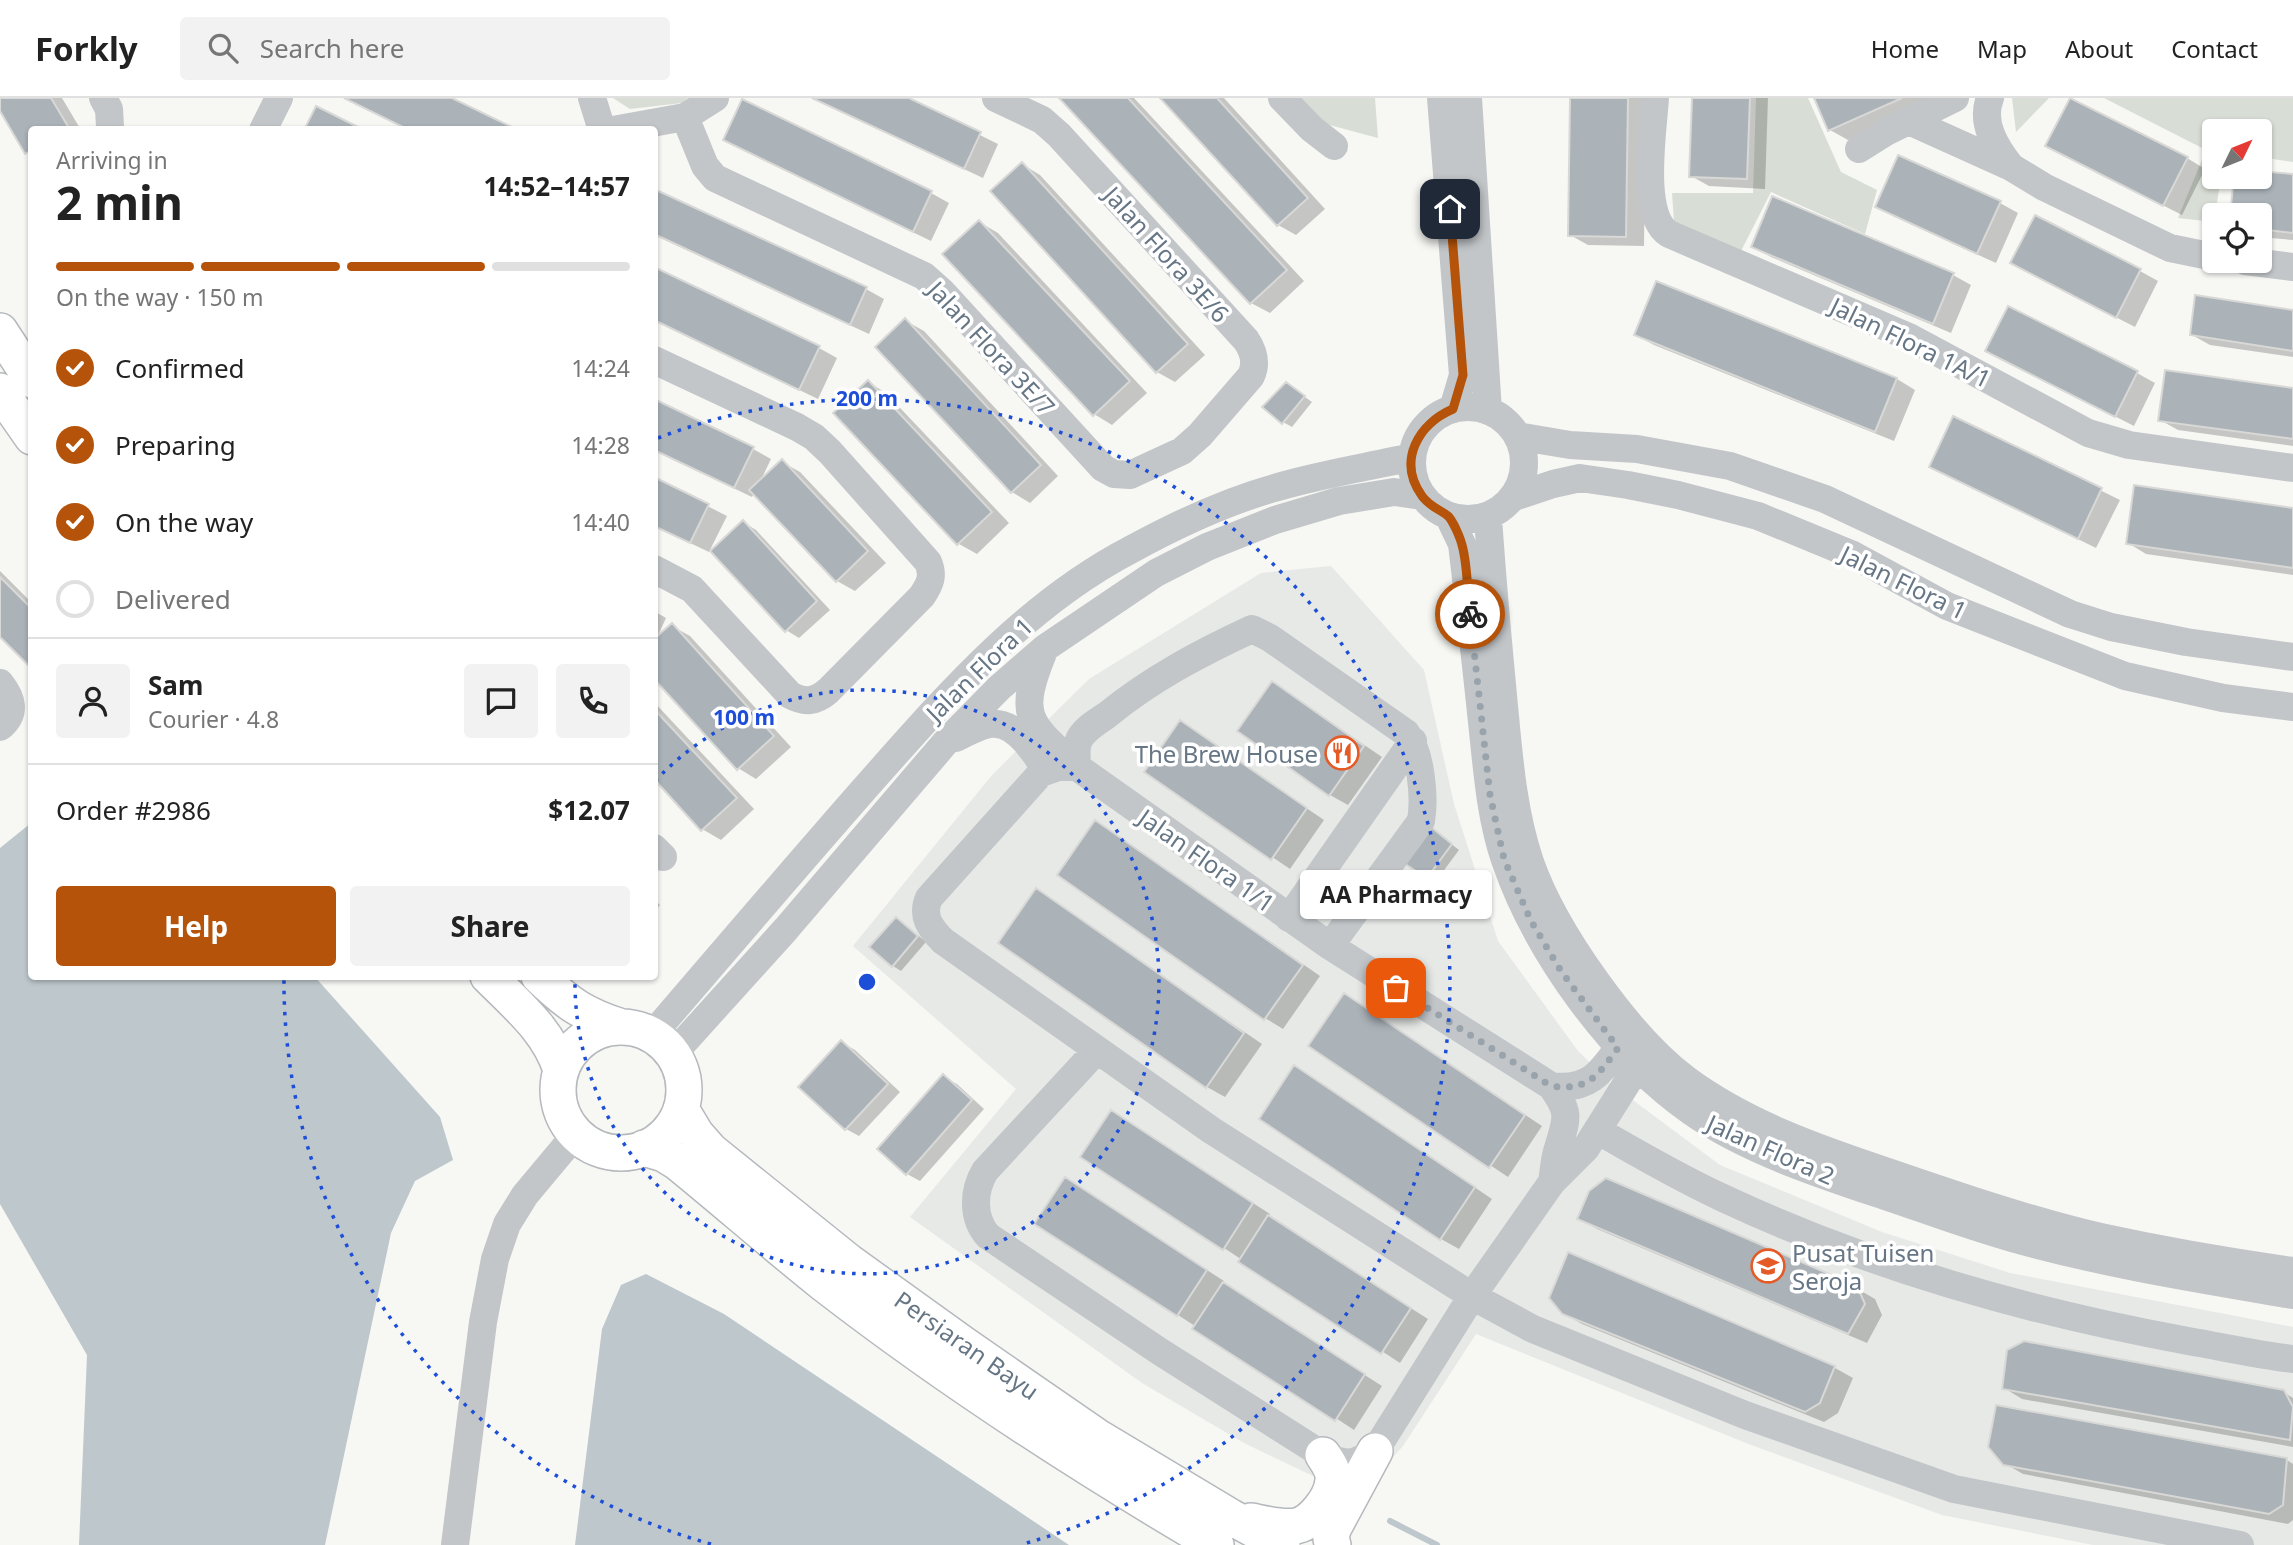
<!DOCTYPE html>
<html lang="en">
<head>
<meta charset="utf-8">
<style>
	body { margin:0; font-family:"Noto Sans",sans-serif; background:#f2f2f2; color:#222; height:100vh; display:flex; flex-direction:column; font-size:26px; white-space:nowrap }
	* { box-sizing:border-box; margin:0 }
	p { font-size:23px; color:#767676 }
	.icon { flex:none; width:38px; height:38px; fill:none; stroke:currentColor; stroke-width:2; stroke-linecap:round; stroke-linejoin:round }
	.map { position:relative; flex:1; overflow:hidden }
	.sheet { position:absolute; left:28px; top:28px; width:630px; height:854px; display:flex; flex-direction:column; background:#fff; border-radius:7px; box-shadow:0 2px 5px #0004 }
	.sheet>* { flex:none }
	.needle { width:46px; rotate:47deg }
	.tools { position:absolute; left:2202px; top:21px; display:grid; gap:14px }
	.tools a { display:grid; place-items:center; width:70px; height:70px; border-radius:7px; background:#fff; box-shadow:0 2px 5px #0004; font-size:35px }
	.pin { position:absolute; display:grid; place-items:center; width:60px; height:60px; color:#fff; margin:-30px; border-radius:14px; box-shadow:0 4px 10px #0006 }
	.courier { position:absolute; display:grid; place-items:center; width:70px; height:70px; margin:-35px; border:5px solid #b45309; border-radius:50%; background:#fff; color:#222; box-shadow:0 2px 9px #0007 }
	.bubble { position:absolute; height:49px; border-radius:7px; background:#fff; box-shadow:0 2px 5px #0004; font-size:23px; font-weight:700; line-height:49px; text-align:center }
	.head em { font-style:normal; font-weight:700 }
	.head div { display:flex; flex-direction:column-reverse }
	.head { display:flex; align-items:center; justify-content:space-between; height:119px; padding:0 28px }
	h1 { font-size:46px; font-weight:700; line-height:52px }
	.bar { display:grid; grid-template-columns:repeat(4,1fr); gap:10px 7px; align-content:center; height:84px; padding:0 28px }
	.bar i { height:9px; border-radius:5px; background:#e0e0e0 }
	.bar .current { background:#b45309 }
	.bar p { grid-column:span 4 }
	.line { display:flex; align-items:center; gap:18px; padding:0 28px; border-top:2px solid #e0e0e0 }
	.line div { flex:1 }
	.round { display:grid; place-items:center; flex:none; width:74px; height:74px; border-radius:7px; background:#f2f2f2 }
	ol { padding:0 28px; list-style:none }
	li { display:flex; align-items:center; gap:21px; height:77px }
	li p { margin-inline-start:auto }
	li .icon { padding:7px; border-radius:50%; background:#b45309; color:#fff; stroke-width:4 }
	li:last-child { color:#767676 }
	li i { width:38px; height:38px; border:4px solid #e0e0e0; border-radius:50% }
	.action { display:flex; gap:14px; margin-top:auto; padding:14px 28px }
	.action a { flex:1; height:80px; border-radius:7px; background:#b45309; color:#fff; font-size:28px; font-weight:700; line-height:80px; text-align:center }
	.action a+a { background:#f2f2f2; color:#222 }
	header { display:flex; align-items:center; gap:42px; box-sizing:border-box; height:98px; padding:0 35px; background:#fff; border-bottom:2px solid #e0e0e0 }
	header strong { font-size:33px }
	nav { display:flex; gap:38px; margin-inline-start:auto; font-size:24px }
	.search { width:490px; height:63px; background:#f2f2f2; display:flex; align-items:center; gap:18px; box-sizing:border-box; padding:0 24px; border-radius:7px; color:#767676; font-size:26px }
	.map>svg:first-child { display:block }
</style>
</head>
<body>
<header>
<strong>Forkly</strong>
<div class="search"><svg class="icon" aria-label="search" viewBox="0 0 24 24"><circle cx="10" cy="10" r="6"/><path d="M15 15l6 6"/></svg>Search here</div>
<nav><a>Home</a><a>Map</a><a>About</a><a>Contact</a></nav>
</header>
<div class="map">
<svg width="2293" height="1447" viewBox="0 0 2293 1447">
	<rect width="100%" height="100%" fill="#f7f7f4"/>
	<!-- built -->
	<path fill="#e7e9e7" d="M1331 468 1424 572 1454 706 1498 843 1578 953 1614 988 1720 1067 1882 1134 2010 1175 2293 1229V1447H2093L1942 1417 1746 1345 1476 1236 1403 1348 1357 1399 1244 1345 1142 1285 910 1119 1016 991 853 848 992 677 1089 581 1261 475Z"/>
	<!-- green -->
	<path fill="#d8ded5" d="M613 0H688L682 5 630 11Z
		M1299 0H1375L1378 40 1322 25Z
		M1756 0H1808L1841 74 1877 92 1865 136 1771 94 1737 161 1674 123 1672 95H1753Z
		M2012 0H2049L2016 34Z
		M2104 0H2293V64L2259 59V33H2214V79H2221L2214 124 2178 120 2206 52Z"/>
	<!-- water -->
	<path fill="#bdc7cc" d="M31 725 32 878 315 879 440 1019 453 1062 415 1083 391 1135 325 1447H79L87 1257 0 1106V750Z
		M646 1176 724 1216 1069 1447H575L602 1231 621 1187Z"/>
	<!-- shadow -->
	<path fill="#0003" d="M0 0H62L81 32H32V58L26 54 0 9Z
		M812 0H905L998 46 983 80Z
		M1061 0H1134L1304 183 1270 215 1251 205Z
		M1162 0H1224L1325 111 1296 137 1278 127Z
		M1571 0H1646L1644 148 1588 147 1570 137Z
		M1693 0H1768L1765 91 1709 88 1691 78Z
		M1816 0H1943L1848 42 1830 32Z
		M743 52 931 95 949 105 931 143Z
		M2066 58 2187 60 2205 71 2182 117Z
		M1022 66 1040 77 1205 257 1175 284 1157 274Z
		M2293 78V142L2259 139V117H2232L2235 79Z
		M654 93 866 191 884 201 869 236 654 137Z
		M2000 105 2018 115 1996 165 1895 119 1877 109Z
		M979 124 998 135 1147 295 1112 327 1094 316Z
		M1753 149 1953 177 1971 187 1951 235 1771 159Z
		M2140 173 2158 183 2135 229 2030 175Z
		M1657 185 1897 281 1915 292 1894 343 1654 247 1636 237Z
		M2293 214V259L2210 247 2192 237Z
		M654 222 819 250 837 260 818 301Z
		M906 223 924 233 1058 378 1030 405 1012 394 878 249Z
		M2006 263 2137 275 2155 285 2134 328Z
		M868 284 886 295 1009 425 977 456 959 446 835 315Z
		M1295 292 1312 304 1292 329 1283 324Z
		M2293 292V348L2178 332 2160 322Z
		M1954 320 2120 402 2096 450 1932 369Z
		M753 351 771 361 760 384 782 364 800 374 886 465 855 493 837 483 754 395 752 399 654 352Z
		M654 381 727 418 709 454 654 428Z
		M2293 412V477L2146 456 2128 445Z
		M743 424 756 432 830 512 799 540 786 532Z
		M0 473 32 505V569L0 537Z
		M654 513 666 520 656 542 672 528 690 538 791 649 756 681 738 670 654 579Z
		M1273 585 1382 659 1348 707 1330 697Z
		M654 604 754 711 721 742 702 731 654 679Z
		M1181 625 1324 722 1290 771 1147 674Z
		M1096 724 1114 735 1320 878 1283 931 1265 920 1059 777Z
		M1432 731 1459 752 1436 783 1407 766Z
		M1037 792 1262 946 1225 999 1207 989 1001 845Z
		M654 801 660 807 654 813Z
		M905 826 926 844 901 873 893 868Z
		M1362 908 1542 1028 1508 1079 1311 948Z
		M841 944 855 952 900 994 859 1038 846 1031Z
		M943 979 957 986 984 1011 920 1083 907 1076Z
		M1313 980 1492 1101 1459 1151 1441 1141Z
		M1129 1025 1270 1116 1268 1119 1428 1221 1400 1265 1224 1150Z
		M1083 1092 1224 1183 1222 1186 1382 1288 1354 1332 1178 1217Z
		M1579 1120 1856 1190 1875 1201 1882 1217 1867 1245 1597 1131Z
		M1569 1156 1835 1270 1853 1280 1838 1315 1824 1324 1582 1226 1563 1215Z
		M2004 1290 2283 1294 2293 1300V1349L2022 1301Z
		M2287 1362 2293 1366V1422L2288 1426 2023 1376 2004 1365Z"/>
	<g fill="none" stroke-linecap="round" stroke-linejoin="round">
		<!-- stream -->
		<path stroke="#bdc7cc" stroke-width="6" d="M1390 1423 1437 1447"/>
	</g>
	<!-- building -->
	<path fill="#abb3b9" stroke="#d8d8d6" stroke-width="2" d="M0 0H51L69 30 32 32V52L25 56 0 13Z
		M344 0H452L518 32H409Z
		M812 0H909L981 34 964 71Z
		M1059 0H1128L1287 172 1250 206Z
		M1160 0H1217L1308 100 1277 128Z
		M1570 0H1628L1626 139 1568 138Z
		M1692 0H1750L1747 81 1689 79Z
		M1814 0H1902L1828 33Z
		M2070 0 2188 59 2163 108 2045 48Z
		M742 1 932 93 913 134 723 42Z
		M316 8 364 32H304Z
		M1898 57 2001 103 1977 156 1875 109Z
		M1022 64 1188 246 1156 275 990 93Z
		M2259 73 2293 76V135L2259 131V117H2230L2234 79H2259Z
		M654 91 867 189 850 227 654 136Z
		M1772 98 1954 175 1933 226 1751 149Z
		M2035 117 2141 171 2116 220 2010 165Z
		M979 122 1130 283 1093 318 942 156Z
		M654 169 820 248 799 292 654 222Z
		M1656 183 1897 280 1875 334 1634 237Z
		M2195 197 2293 212V253L2190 237Z
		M2008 208 2138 273 2115 319 1985 253Z
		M905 220 1041 367 1011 395 875 249Z
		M2165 272 2293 290V341L2158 323Z
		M868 282 992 414 957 447 833 315Z
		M1286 284 1305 298 1282 326 1262 309Z
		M654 301 754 349 734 390 654 352Z
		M1953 318 2102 390 2078 441 1929 369Z
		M782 361 868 453 836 484 749 392Z
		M654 379 709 406 690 445 654 428Z
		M2134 387 2293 410V470L2126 446Z
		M743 422 817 503 785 534 710 453Z
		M0 479 32 511V571L0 539Z
		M672 525 774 638 737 672 654 581V541Z
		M1272 583 1364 648 1329 698 1237 633Z
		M654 611 737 700 701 733 654 681Z
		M1180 622 1307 710 1271 762 1144 674Z
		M1095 722 1303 867 1264 922 1057 777Z
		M1431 729 1452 746 1427 780 1405 766Z
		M1036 790 1244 935 1206 990 998 845Z
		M896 819 918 838 892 869 869 849Z
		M1344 895 1525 1017 1489 1070 1308 948Z
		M841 942 888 986 845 1032 798 989Z
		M1294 967 1475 1089 1440 1142 1259 1021Z
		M943 976 972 1002 906 1077 877 1051Z
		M1111 1012 1253 1105 1223 1152 1080 1059Z
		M1065 1079 1207 1172 1177 1218 1034 1126Z
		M1606 1080 1857 1188 1865 1206 1848 1236 1577 1121 1589 1093Z
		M1268 1117 1411 1210 1381 1256 1238 1164Z
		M1568 1154 1835 1268 1820 1305 1805 1314 1562 1216 1549 1200Z
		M1223 1184 1365 1276 1335 1323 1192 1231Z
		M2024 1243 2284 1292 2293 1309 2290 1342 2002 1291 2007 1252Z
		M1996 1307 2287 1360 2283 1407 2269 1416 2003 1367 1988 1349Z"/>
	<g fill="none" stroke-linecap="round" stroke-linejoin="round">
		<defs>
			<path id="major" d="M0 233 32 282
				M0 293 32 339
				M488 878C517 907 549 933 561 972
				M539 878C568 906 584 917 622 929
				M558 992a63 63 0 1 1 126 0a63 63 0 1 1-126 0Z
				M681 1011 696 1036 711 1053 849 1164 963 1246 1096 1338 1231 1419 1282 1447
				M644 1050 664 1056 677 1064C726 1104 774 1146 824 1186 948 1282 1081 1368 1216 1447
				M1251 1423C1266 1426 1281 1430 1296 1428 1313 1425 1332 1399 1333 1382 1334 1372 1328 1365 1323 1357
				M1333 1447 1331 1441 1333 1431 1375 1353"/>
		</defs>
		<!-- major casing -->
		<use href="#major" stroke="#b5b9bd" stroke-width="38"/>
		<!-- minor -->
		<path stroke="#c2c6c9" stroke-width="28" d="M103 0 109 11 110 29
			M592 0 602 32
			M1282 0 1312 31 1334 48
			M1441 0 1463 277 1453 311
			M1468 0 1488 313
			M1655 0C1653 33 1639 117 1669 136L1909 239 2088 335 2129 347 2293 370
			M1990 0C1980 25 1996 50 2011 69
			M685 19 705 68 715 80 924 178 942 194 1103 370 1114 376 1130 377 1182 353 1200 337 1251 278C1257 265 1254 254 1246 242L1059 37 1042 22 996 0
			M1909 23 2011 69 2044 89 2170 150 2214 159
			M263 32 279 0
			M613 32 685 19 715 0
			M1859 51 1886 34 1955 0
			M2245 163 2293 169
			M654 262 797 329 814 339 830 354 928 464C934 478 930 486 922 498L828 593C815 604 805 605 790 597L692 491 654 471
			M1412 365a56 56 0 1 1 112 0a56 56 0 1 1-112 0Z
			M1517 338 1570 347 1637 351 1730 368 1825 401 2070 516 2111 529 2186 544 2293 559
			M1514 399 1553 386 1580 380 1628 387 1678 397 1758 418 1853 457 1947 508 2125 578 2223 600 2293 609
			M1449 419 1462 446C1469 506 1476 565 1482 624 1487 670 1490 718 1505 762 1537 855 1612 958 1692 1014 1748 1053 1822 1077 1885 1098 1927 1112 1969 1128 2012 1140 2104 1166 2199 1181 2293 1197
			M1488 419C1492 482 1498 545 1504 608 1509 660 1513 714 1530 764 1554 833 1629 939 1687 982 1747 1026 1819 1051 1888 1074 1958 1098 2028 1122 2100 1139 2164 1153 2228 1164 2293 1173
			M1043 555C1017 619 1028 625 1077 669L1330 848 1551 988C1571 1015 1567 1020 1558 1050 1554 1061 1554 1073 1552 1084
			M0 585C12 600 17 615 0 629
			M956 640C984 625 1001 616 1025 643 1031 650 1037 657 1041 665
			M1077 669H1058L1041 675 929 800C921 818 930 830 943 843L1211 1032 1472 1198 1533 1231 1745 1317 1954 1391 2240 1447
			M1077 669C1077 660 1075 650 1079 642 1084 631 1097 624 1107 617 1151 581 1200 555 1252 531L1270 540 1406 635C1421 654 1425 699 1421 723L1330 848
			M654 750 663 759
			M1289 820 1413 643
			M652 937C723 854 794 771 866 689 945 600 1024 507 1132 451 1176 427 1230 402 1278 389 1322 376 1368 369 1412 359
			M1097 952 985 1073C973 1093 972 1120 988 1138L1159 1253 1323 1357C1347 1368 1353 1367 1375 1353L1472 1198 1552 1084 1586 1050 1647 953
			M673 956 786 831 945 645 999 590 1045 550 1156 475 1207 449 1275 422 1339 403 1394 394 1422 398
			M1551 988C1595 994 1605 967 1629 935
			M1597 1032C1638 1056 1680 1080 1723 1100 1870 1169 2030 1214 2188 1243 2223 1249 2258 1257 2293 1261
			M455 1447 483 1224 495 1161 507 1126 525 1097 576 1036"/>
		<!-- major -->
		<use href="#major" stroke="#fff" stroke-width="35"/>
	</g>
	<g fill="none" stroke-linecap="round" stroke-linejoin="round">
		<!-- done -->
		<path stroke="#99a3ac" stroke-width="7" stroke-dasharray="0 12.6" d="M1396 890 1551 988C1589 993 1597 978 1618 950L1561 873 1531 823 1504 761 1490 697 1470 516"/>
		<!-- route -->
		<path stroke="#b45309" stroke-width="9" d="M1450 111 1463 277 1453 311C1418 326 1397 363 1422 398 1429 408 1439 411 1448 418 1453 423 1460 439 1462 447 1468 468 1467 494 1470 516"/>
	</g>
	<!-- distance rings -->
	<g fill="none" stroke="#1d4ed8" stroke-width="3.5" stroke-dasharray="3.5 7">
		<path d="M655 683A292 292 0 1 1 575 879"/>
		<path d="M711 1446A583 583 0 0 1 284 879M658 340A583 583 0 1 1 1023 1446"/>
	</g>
	<!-- icons -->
	<defs>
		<symbol id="restaurant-ring" viewBox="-11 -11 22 22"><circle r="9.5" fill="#fff" stroke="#e45b27" stroke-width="1.5"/><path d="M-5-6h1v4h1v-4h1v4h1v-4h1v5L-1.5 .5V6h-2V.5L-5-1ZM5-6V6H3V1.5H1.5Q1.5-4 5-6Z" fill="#e45b27"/></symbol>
		<symbol id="school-ring" viewBox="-11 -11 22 22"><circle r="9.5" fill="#fff" stroke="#e45b27" stroke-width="1.5"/><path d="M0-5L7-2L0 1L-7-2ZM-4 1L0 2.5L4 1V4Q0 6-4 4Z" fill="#e45b27"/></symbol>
	</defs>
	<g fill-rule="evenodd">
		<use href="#restaurant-ring" x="1323" y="636" width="38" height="38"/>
		<use href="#school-ring" x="1749" y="1149" width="38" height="38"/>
	</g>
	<g text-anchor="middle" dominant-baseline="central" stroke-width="7" stroke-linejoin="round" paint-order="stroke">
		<!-- street labels -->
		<g font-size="24" fill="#667685" stroke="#fff">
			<text transform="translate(1167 156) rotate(48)">Jalan Flora 3E/6</text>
			<text transform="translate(1911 244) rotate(26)">Jalan Flora 1A/1</text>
			<text transform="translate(992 250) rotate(47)">Jalan Flora 3E/7</text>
			<text transform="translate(1904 484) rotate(26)">Jalan Flora 1</text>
			<text transform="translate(979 571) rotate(-44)">Jalan Flora 1</text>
			<text transform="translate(1207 762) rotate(35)">Jalan Flora 1/1</text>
			<text transform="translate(1771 1051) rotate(24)">Jalan Flora 2</text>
			<text transform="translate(967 1247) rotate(35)">Persiaran Bayu</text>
		</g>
		<!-- poi labels -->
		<g font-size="24" fill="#667685" stroke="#fff" text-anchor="end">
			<text x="1318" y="655">The Brew House</text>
			<text x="1792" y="1154" text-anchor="start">Pusat Tuisen<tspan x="1792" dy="28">Seroja</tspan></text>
		</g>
	</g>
	<circle cx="867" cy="884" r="10" fill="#1d4ed8" stroke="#fff" stroke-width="3.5"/>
	<g font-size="21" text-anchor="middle" font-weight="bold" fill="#1d4ed8" stroke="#fff" stroke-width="7" stroke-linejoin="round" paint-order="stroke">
		<text x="867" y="308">200 m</text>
		<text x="744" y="627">100 m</text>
	</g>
</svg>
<div class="tools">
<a><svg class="needle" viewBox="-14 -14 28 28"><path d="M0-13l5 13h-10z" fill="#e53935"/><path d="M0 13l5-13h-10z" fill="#767676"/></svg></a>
<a><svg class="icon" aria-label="locate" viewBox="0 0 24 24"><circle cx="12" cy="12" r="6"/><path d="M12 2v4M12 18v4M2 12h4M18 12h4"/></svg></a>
</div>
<div class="pin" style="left:1396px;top:890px;background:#ea580c"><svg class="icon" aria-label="bag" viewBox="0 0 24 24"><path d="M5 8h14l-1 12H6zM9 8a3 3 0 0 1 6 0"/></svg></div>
<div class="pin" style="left:1450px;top:111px;background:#1f2937"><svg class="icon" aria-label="home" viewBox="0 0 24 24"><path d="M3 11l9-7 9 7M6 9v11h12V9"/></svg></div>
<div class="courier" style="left:1470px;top:516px"><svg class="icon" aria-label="bike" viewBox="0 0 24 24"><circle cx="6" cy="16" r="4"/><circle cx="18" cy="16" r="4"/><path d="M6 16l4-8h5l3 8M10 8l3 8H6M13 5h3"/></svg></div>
<div class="bubble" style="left:1300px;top:772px;width:192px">AA Pharmacy</div>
<section class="sheet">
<div class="head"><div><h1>2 min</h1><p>Arriving in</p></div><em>14:52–14:57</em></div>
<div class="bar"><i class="current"></i><i class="current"></i><i class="current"></i><i></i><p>On the way · 150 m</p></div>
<ol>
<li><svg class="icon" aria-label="check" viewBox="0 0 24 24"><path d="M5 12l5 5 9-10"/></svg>Confirmed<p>14:24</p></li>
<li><svg class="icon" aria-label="check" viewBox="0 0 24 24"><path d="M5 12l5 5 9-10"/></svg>Preparing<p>14:28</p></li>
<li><svg class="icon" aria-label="check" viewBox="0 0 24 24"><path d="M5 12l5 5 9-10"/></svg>On the way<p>14:40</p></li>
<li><i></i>Delivered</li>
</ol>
<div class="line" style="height:126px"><a class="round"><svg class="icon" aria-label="person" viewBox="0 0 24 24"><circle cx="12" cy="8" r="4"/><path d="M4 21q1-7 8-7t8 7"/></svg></a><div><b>Sam</b><p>Courier · 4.8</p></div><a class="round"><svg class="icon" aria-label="chat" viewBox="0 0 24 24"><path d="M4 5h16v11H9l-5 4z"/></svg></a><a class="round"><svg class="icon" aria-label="phone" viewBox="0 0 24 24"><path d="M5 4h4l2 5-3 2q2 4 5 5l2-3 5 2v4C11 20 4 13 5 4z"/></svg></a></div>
<div class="line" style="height:91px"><div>Order #2986</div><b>$12.07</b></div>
<div class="action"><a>Help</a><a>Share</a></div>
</section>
</div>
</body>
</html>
